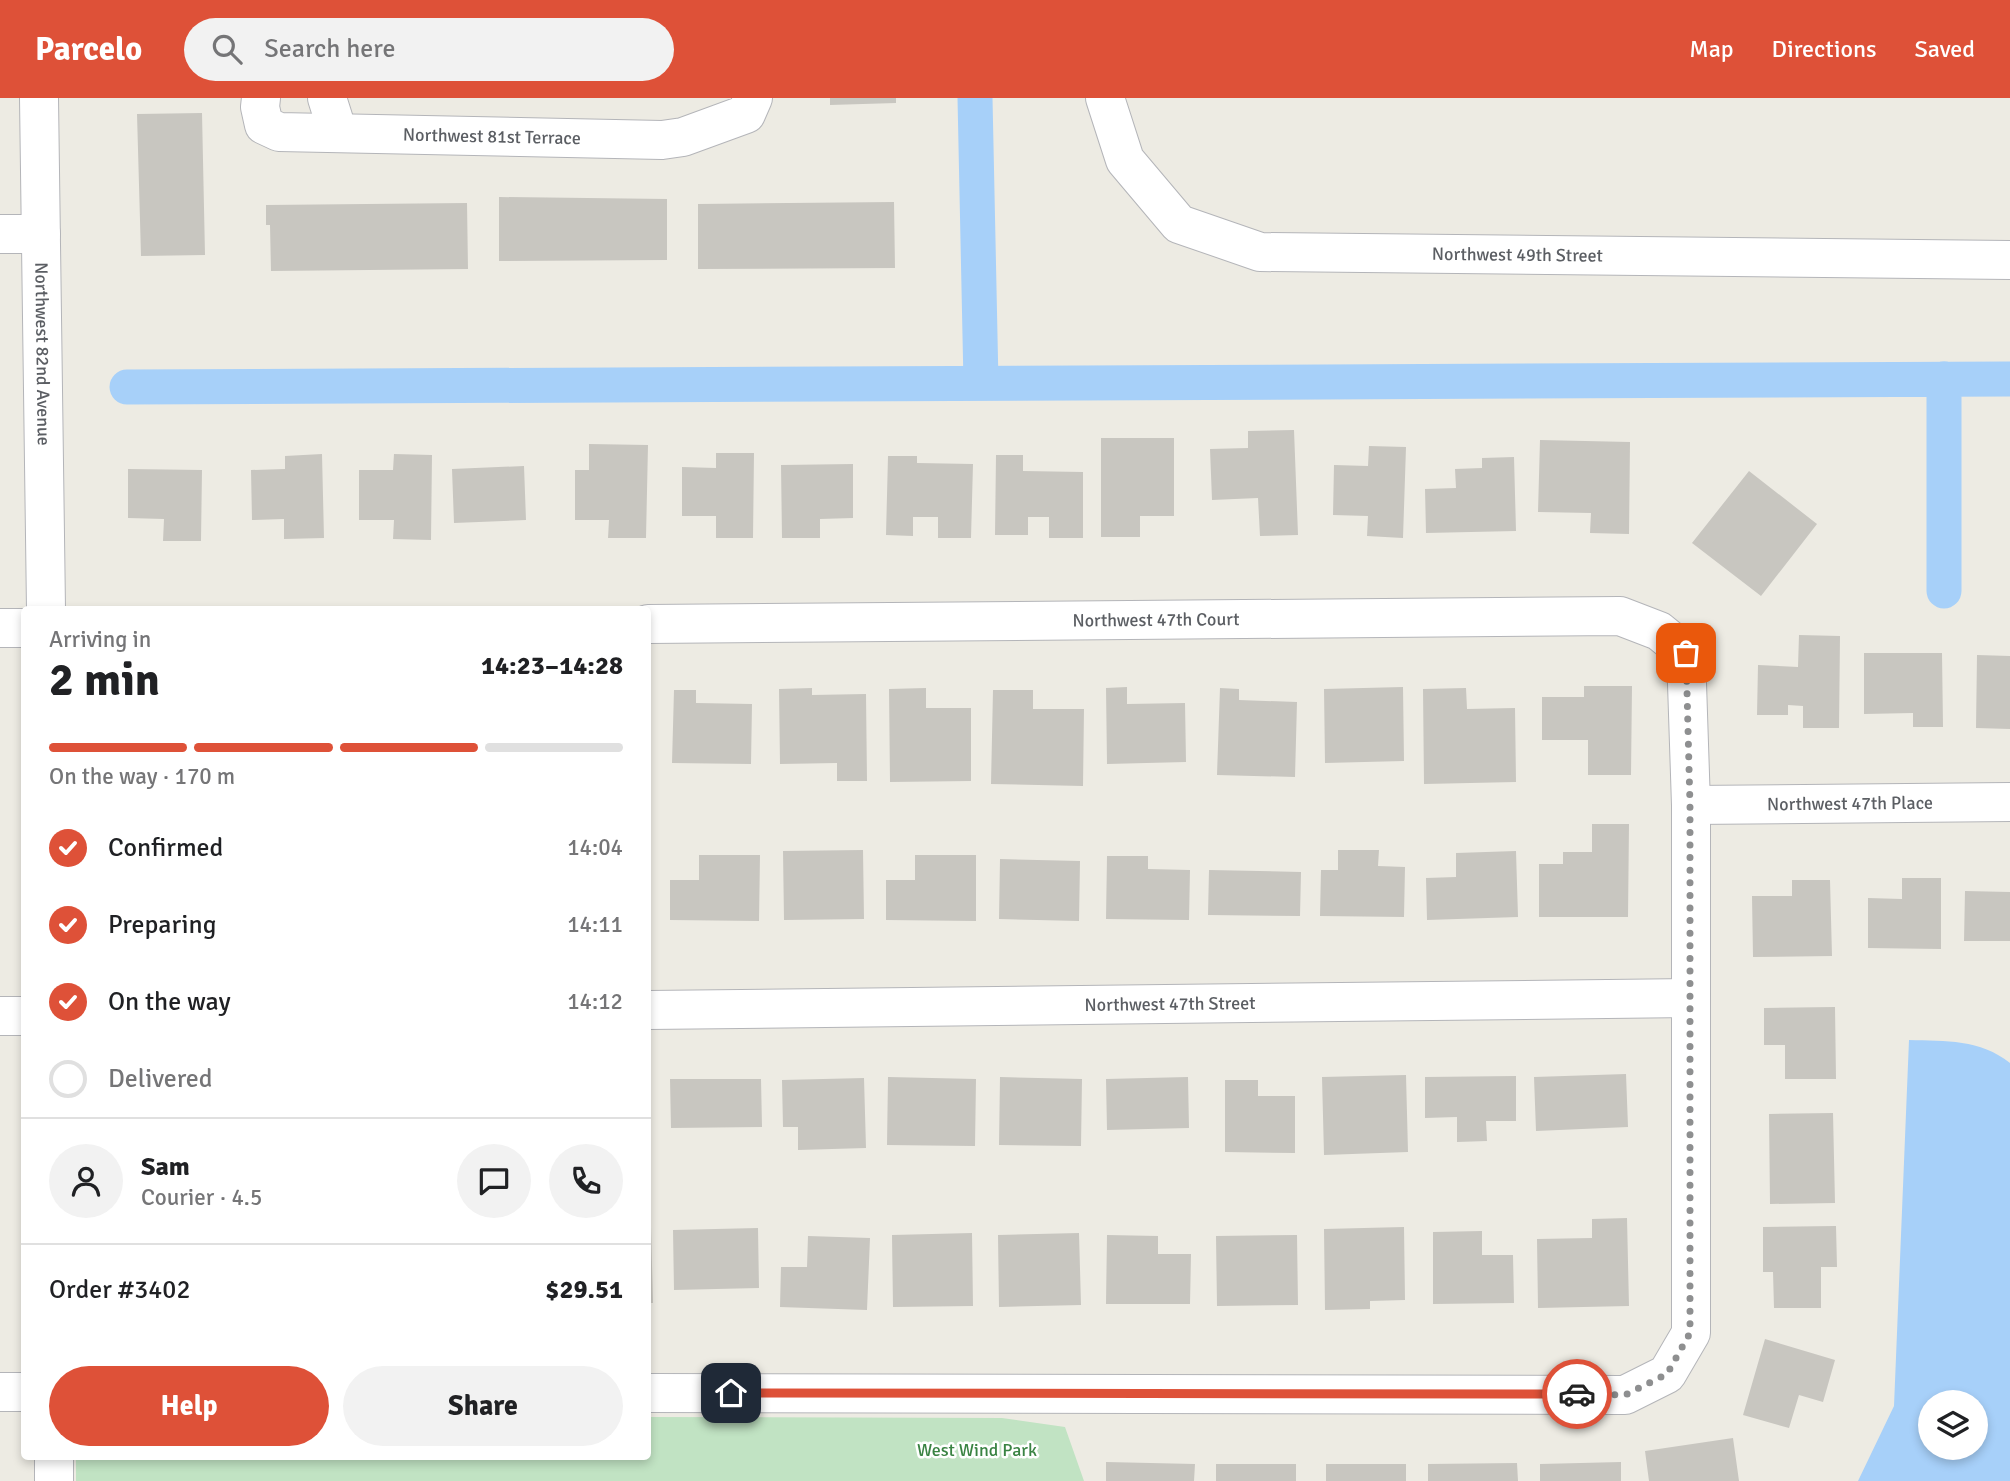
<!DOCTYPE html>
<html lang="en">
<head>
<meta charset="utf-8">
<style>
	body { margin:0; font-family:Signika,sans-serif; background:#f2f2f2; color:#202124; height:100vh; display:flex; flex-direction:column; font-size:26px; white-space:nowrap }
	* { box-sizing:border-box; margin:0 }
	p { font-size:23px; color:#757577 }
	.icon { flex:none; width:38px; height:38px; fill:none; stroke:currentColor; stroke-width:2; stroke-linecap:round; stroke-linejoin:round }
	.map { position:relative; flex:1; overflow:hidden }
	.drawer { position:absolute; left:21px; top:508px; width:630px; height:854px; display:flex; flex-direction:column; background:#fff; border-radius:7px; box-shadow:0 4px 10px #0003 }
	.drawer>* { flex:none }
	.controls { position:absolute; left:1918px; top:1292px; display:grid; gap:14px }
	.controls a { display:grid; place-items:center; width:70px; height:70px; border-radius:50%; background:#fff; box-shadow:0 4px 10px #0003; font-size:35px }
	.pin { position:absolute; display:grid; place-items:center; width:60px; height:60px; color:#fff; margin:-30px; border-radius:14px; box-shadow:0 4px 10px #0006 }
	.courier { position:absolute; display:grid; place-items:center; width:70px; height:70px; margin:-35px; border:5px solid #de5138; border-radius:50%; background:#fff; color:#222; box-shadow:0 2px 9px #0007 }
	.overview em { font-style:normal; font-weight:700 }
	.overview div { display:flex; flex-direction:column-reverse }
	.overview { display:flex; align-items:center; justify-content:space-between; height:119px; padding:0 28px }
	h1 { font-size:46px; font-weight:700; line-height:52px }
	.bar { display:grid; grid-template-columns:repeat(4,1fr); gap:10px 7px; align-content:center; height:84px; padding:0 28px }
	.bar i { height:9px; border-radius:5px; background:#e0e0e0 }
	.bar .current { background:#de5138 }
	.bar p { grid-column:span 4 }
	.line { display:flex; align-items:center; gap:18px; padding:0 28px; border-top:2px solid #e0e0e0 }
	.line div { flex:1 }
	.round { display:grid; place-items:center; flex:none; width:74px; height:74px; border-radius:37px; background:#f2f2f2 }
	ol { padding:0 28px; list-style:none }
	li { display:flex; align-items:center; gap:21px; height:77px }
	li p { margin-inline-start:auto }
	li .icon { padding:7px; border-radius:50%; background:#de5138; color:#fff; stroke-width:4 }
	li:last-child { color:#757577 }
	li i { width:38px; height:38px; border:4px solid #e0e0e0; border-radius:50% }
	.button { display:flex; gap:14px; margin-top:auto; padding:14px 28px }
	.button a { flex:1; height:80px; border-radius:42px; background:#de5138; color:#fff; font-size:28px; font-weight:700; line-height:80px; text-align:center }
	.button a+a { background:#f2f2f2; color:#202124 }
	header { display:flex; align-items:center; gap:42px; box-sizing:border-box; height:98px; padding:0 35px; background:#de5138; color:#fff }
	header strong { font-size:33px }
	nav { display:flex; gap:38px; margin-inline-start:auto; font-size:24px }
	.search { width:490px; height:63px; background:#f2f2f2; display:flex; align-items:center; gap:18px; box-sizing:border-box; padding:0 24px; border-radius:38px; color:#757577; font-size:26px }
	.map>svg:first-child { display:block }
</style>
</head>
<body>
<header>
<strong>Parcelo</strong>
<div class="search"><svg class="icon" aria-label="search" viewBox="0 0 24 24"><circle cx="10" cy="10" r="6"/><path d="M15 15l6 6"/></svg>Search here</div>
<nav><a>Map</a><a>Directions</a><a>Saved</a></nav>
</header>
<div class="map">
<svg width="2010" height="1383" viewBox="0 0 2010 1383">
	<rect width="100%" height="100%" fill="#edebe3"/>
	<!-- green -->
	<path fill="#c1e3c3" d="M648 1319 1002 1320 1065 1329 1084 1383H76V1358H648Z"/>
	<!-- water -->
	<path fill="#a7d0f9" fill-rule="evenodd" d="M1909 942C1946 943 1980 941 2010 965V1383H1858L1894 1308ZM1930 1304H1976V1349H1930Z"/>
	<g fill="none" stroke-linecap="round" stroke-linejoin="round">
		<!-- canal -->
		<path stroke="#a7d0f9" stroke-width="35" d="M975 0 981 285
			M1944 281V493
			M127 289 2010 281"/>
	</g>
	<!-- building -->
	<path fill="#c8c6c0" d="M830 0H896V5L830 7Z
		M202 15 205 157 141 158 137 16Z
		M499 99 667 101V162L499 163Z
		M894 104 895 170 698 171V106Z
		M467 105 468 171 271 173 270 127H266V107Z
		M1294 332 1298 437 1260 438 1258 400 1212 402 1210 351 1248 350V333Z
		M1101 340H1174V418H1140V439H1101Z
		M1540 342 1630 344 1629 436 1590 435 1591 415 1538 414Z
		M589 346 648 347 646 440H608L609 422H575V372H589Z
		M1369 348 1406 349 1403 440 1367 438 1368 418 1333 417 1334 367 1368 368Z
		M716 355H754L753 440H716V418H682V369L716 370Z
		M322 356 324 440 284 441V421L252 422 251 372 285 371V358Z
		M394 356 432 357 431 442 393 441 394 422H359V372H393Z
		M996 357H1023V373L1083 374V440H1049V419H1028V437H995Z
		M888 358H917V365L973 366 971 440H938V419H913V438L886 437Z
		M1514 359 1516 433 1426 435 1425 391 1456 390 1455 371 1482 370V360Z
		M853 366V420L820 421V440H782L781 367Z
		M524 368 526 422 454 425 452 371Z
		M128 371 202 372 201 443H163L164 421 128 420Z
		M1749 373 1817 426 1761 498 1692 445Z
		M1799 537 1840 538 1839 630H1803V608L1788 607V617H1757L1758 567 1798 569Z
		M1864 555H1942L1943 629H1913V615L1864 616Z
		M1977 557 2010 558V631L1976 630Z
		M1584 588H1632L1631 677H1588V642H1542V599H1584Z
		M1127 589V606L1185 605 1186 664 1107 666 1106 590Z
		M1403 589 1404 663 1325 665 1324 591Z
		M812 590V597L866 596 867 683H837V665L780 666 779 591Z
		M926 590V610H971V683L890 684 889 591Z
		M1220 590 1239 591V602L1297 604 1295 679 1217 677Z
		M1466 590 1467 611 1515 610 1516 684 1424 686 1423 591Z
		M674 592H696V605L752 606 751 666 672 665Z
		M993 592H1033V611H1084L1083 688 991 686Z
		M1592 726H1629L1628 819H1539V766H1563V754H1592Z
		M863 752 864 821 784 822 783 753Z
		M1338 752H1379L1378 768 1405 769 1404 819 1320 818 1321 772H1338Z
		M1516 753 1518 819 1427 822 1426 780 1456 779V755Z
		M699 757H760L759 823 670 822V782H699Z
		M915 757H976V823L886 822V782H915Z
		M1107 758H1148V771L1190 772 1189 822 1106 821Z
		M1000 761 1080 763 1079 823 999 821Z
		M1209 772 1301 774 1300 818 1208 817Z
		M1902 780H1941V851L1868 850V800L1902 801Z
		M1792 782H1830L1832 858 1753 859 1752 798H1792Z
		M1965 793 2010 794V843H1964Z
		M1835 909 1836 981H1785V947H1764V910Z
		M1626 976 1628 1029 1536 1033 1534 979Z
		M1406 977 1408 1054 1324 1057 1322 979Z
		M1516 978V1023H1486L1487 1043 1457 1044V1019L1425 1020V979Z
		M888 979 976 981 975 1048 887 1047Z
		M1000 979 1082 981 1081 1048 999 1047Z
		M1188 979 1189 1030 1107 1032 1106 981Z
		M864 980 866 1050 798 1052V1029H783L782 982Z
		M670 981H761L762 1029 671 1030Z
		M1225 982H1258V998H1295V1055L1225 1054Z
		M1833 1015 1835 1105 1770 1106 1769 1016Z
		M1627 1120 1629 1208 1538 1210 1537 1141 1592 1140V1121Z
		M1836 1128 1837 1169H1821V1210H1774L1773 1174H1763V1129Z
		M648 1129H651L653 1205H648Z
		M1404 1129 1405 1202 1370 1203V1211L1325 1212 1324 1131Z
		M758 1130 759 1190 674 1192 673 1132Z
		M1482 1133V1157H1513L1514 1205 1433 1206V1134Z
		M972 1135 973 1208 893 1209 892 1137Z
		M1079 1135 1081 1207 999 1209 998 1137Z
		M1107 1137 1158 1138V1156H1191L1190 1206H1106Z
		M1297 1137 1298 1207 1217 1208 1216 1138Z
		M808 1138 870 1140 867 1212 780 1209 781 1169H807Z
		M1765 1241 1835 1262 1823 1304 1799 1297 1789 1330 1743 1317Z
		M1733 1340 1739 1383H1649L1645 1353Z
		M1106 1364 1195 1366 1194 1383H1106Z
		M1621 1364V1383H1540V1366Z
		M1517 1365 1518 1383H1428V1366Z
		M1216 1366H1296V1383H1216Z
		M1326 1366H1406V1383H1326Z"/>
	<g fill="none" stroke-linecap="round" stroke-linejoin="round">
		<defs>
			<g id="minor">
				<path id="s1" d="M39 0 46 511"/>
				<path id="s2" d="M261 0 260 9 264 27 279 34 662 42 683 39 746 16 753 0"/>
				<path d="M327 0 338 35"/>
				<path id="s3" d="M1105 0 1125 62 1179 126 1260 154 2010 162"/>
				<path d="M0 136H41"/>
				<path id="s4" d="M648 526 1620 518 1659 533 1686 555 1691 707V1235L1667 1276 1625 1297 648 1295"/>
				<path d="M0 530H24"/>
				<path id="s5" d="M1691 707 2010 704"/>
				<path id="s6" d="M648 912 1691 900"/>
				<path d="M0 918H24"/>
				<path d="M0 1294H24"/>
				<path d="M54 1383V1358"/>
			</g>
		</defs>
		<!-- minor casing -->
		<use href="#minor" stroke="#b4b5b9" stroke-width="40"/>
		<!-- minor -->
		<use href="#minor" stroke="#fff" stroke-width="38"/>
	</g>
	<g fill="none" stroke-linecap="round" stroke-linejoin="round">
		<!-- done -->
		<path stroke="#8e8f90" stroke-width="7" stroke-dasharray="0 12.6" d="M1577 1296 1625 1297 1667 1276 1690 1235V707L1686 555"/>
		<!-- route -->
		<path stroke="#de5138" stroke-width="9" d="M731 1295 1577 1296"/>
	</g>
	<g text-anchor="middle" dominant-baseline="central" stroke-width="5" stroke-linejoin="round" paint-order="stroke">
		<!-- street labels -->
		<g font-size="18" fill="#5b5e63" stroke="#fff">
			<text stroke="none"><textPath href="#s2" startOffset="257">Northwest 81st Terrace</textPath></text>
			<text stroke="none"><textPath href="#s3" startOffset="492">Northwest 49th Street</textPath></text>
			<text stroke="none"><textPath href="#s1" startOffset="256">Northwest 82nd Avenue</textPath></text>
			<text stroke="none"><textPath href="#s4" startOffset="508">Northwest 47th Court</textPath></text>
			<text stroke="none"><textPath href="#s5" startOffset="159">Northwest 47th Place</textPath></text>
			<text stroke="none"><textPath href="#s6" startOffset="522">Northwest 47th Street</textPath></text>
		</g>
		<!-- park labels -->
		<g font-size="18" fill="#3a8343" stroke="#fff">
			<text x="977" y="1352">West Wind Park</text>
		</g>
	</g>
</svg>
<div class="controls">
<a><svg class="icon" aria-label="layers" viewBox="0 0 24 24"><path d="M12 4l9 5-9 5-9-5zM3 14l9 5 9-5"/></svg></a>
</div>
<div class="pin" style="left:1686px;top:555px;background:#ea580c"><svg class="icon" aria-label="bag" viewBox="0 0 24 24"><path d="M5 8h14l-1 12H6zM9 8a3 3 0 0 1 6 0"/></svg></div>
<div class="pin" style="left:731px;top:1295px;background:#1f2937"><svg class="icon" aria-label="home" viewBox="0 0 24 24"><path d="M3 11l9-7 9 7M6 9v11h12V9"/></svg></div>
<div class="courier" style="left:1577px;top:1296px"><svg class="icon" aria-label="car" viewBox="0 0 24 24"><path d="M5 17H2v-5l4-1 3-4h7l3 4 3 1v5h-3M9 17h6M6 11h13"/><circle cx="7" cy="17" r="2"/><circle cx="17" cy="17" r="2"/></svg></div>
<section class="drawer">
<div class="overview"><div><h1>2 min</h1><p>Arriving in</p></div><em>14:23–14:28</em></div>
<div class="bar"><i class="current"></i><i class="current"></i><i class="current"></i><i></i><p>On the way · 170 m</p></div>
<ol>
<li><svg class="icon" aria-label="check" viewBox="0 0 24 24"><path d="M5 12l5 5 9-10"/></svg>Confirmed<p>14:04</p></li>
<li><svg class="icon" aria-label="check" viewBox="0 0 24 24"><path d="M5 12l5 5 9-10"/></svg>Preparing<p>14:11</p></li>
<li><svg class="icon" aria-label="check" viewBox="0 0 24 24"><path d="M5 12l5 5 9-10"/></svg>On the way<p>14:12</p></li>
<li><i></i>Delivered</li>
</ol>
<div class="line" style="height:126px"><a class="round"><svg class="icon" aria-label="person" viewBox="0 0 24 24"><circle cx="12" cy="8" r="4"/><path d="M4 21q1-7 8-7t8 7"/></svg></a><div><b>Sam</b><p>Courier · 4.5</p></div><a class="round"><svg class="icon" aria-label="chat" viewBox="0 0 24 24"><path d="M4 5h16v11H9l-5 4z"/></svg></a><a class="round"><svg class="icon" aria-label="phone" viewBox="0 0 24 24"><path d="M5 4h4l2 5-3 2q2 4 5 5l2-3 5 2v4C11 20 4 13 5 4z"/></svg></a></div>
<div class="line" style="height:91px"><div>Order #3402</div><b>$29.51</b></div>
<div class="button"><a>Help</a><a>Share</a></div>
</section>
</div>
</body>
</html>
